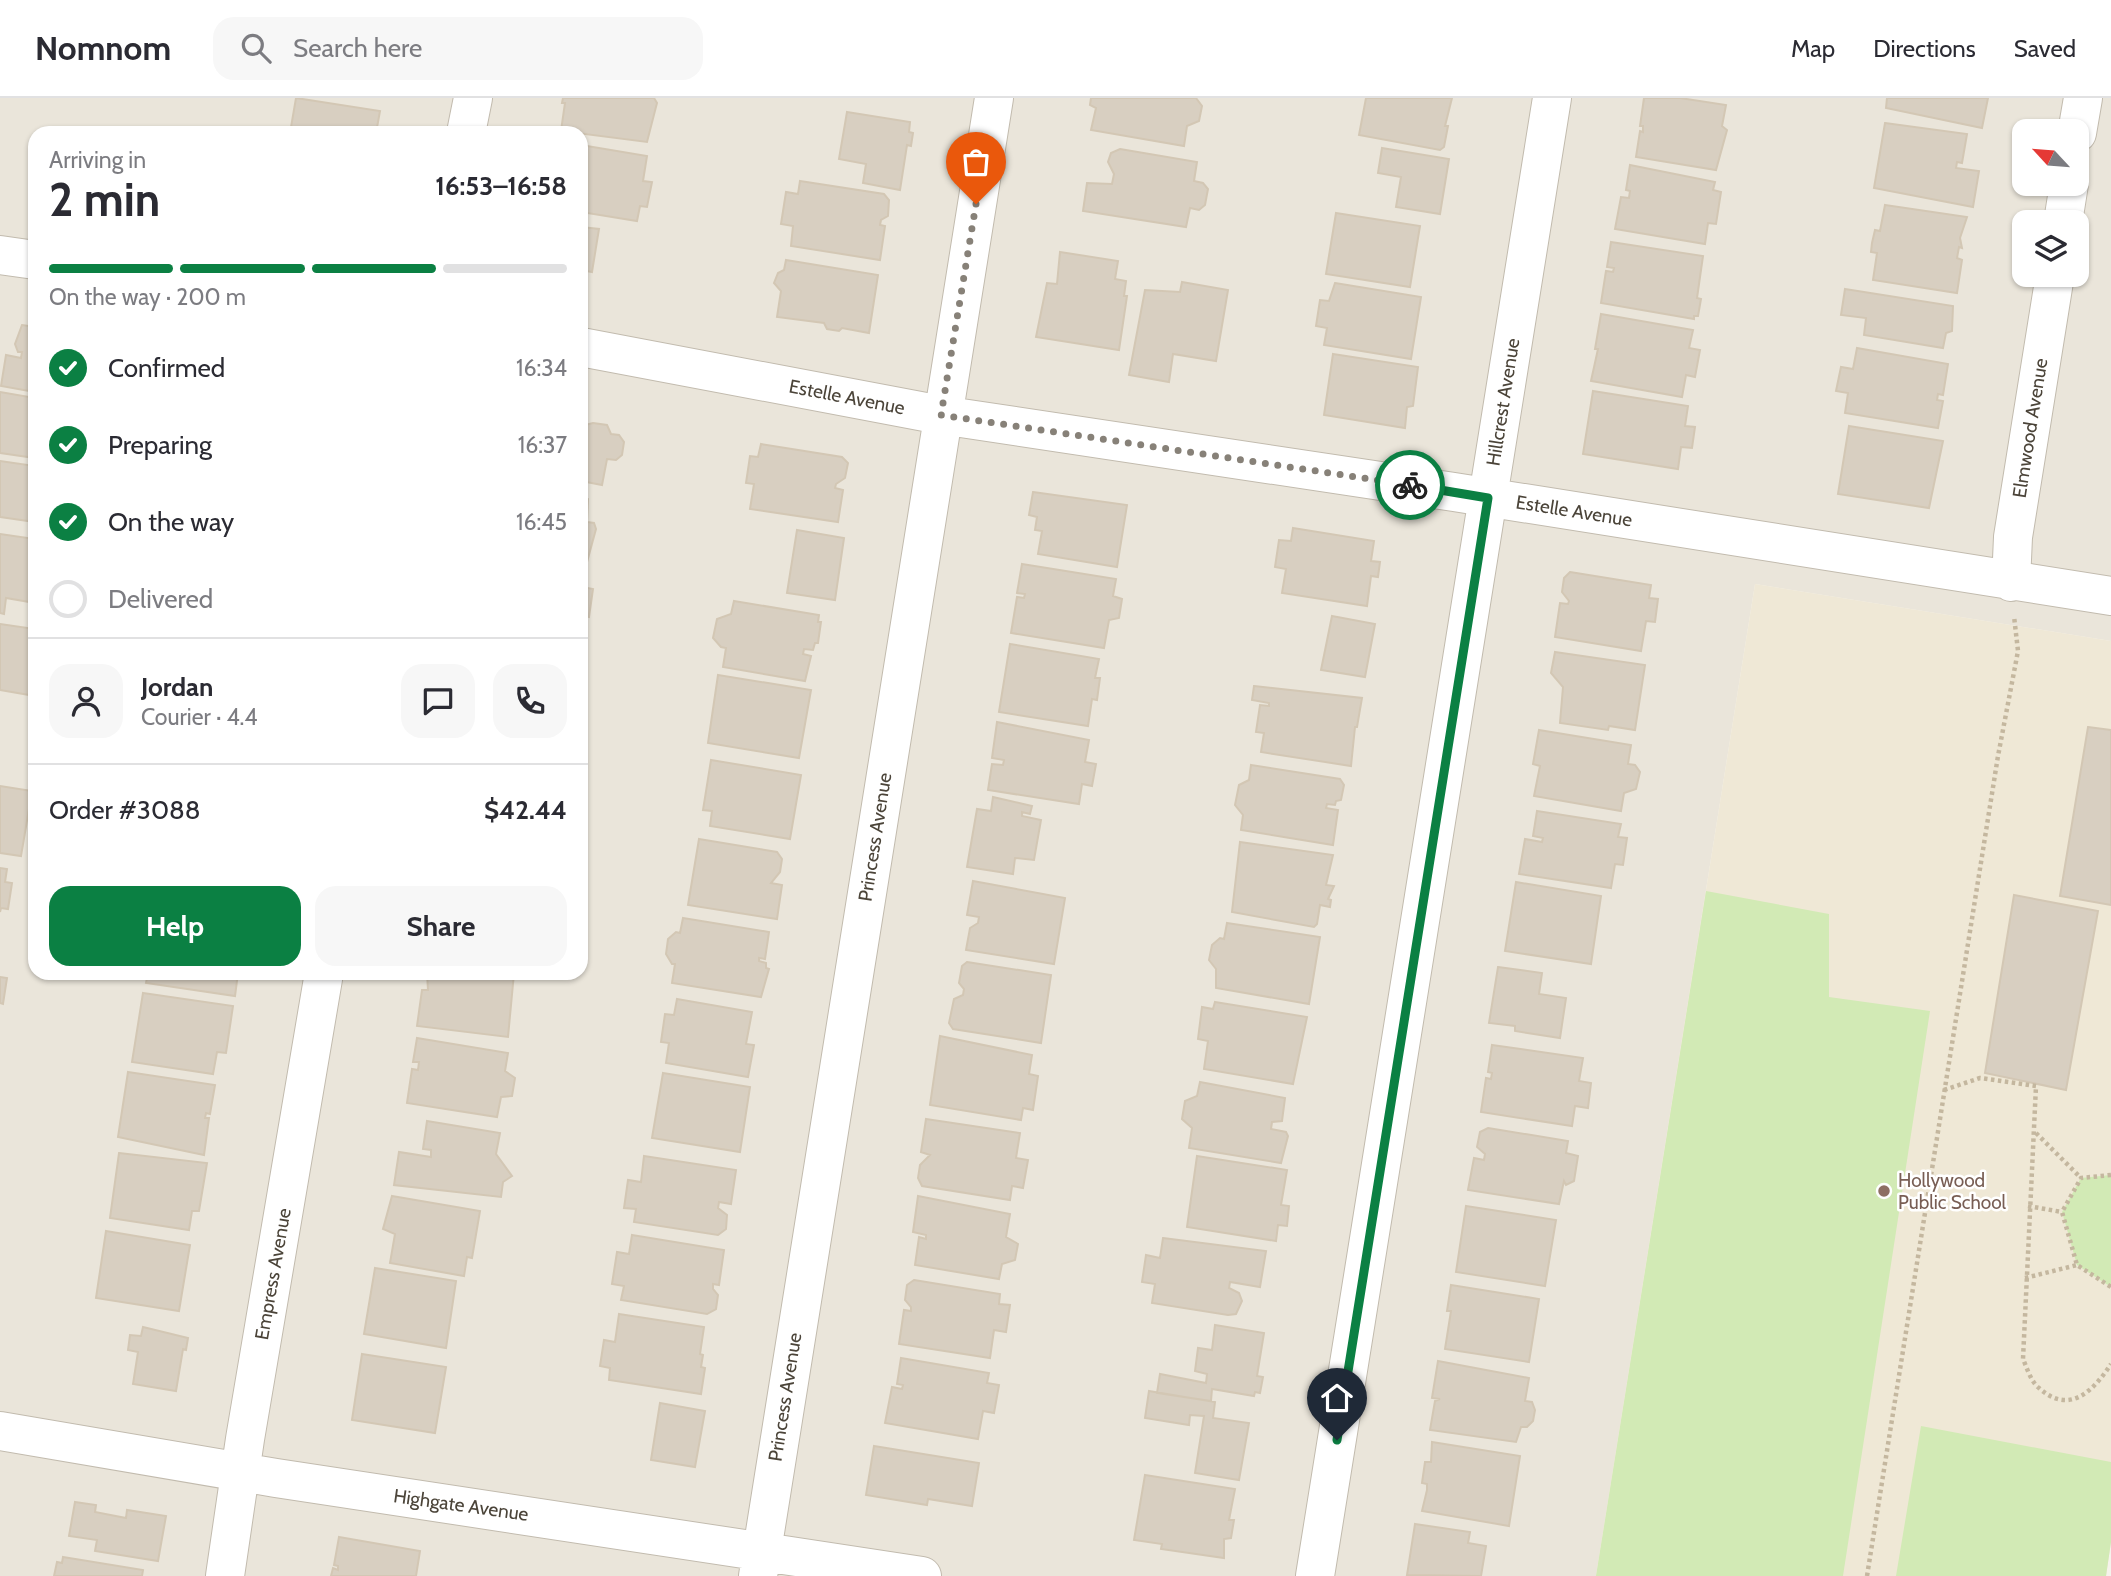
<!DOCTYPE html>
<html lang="en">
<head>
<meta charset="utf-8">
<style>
	body { margin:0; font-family:Cabin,sans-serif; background:#f7f7f7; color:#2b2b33; height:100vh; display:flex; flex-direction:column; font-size:26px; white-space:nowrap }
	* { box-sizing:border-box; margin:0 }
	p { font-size:23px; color:#7c7c81 }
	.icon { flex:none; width:38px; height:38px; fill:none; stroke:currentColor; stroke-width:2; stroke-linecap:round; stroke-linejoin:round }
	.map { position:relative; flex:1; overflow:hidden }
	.sheet { position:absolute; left:28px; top:28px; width:560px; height:854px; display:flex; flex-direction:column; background:#fff; border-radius:21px; box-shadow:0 2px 5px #0004 }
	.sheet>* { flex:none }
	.needle { width:46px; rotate:296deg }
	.buttons { position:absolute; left:2012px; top:21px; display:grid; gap:14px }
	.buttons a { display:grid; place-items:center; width:77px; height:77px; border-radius:14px; background:#fff; box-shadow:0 2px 5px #0004; font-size:35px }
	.pin { position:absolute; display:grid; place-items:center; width:60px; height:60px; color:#fff; margin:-72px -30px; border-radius:50% 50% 50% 0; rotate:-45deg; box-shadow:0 0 7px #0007 }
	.pin .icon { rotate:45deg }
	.courier { position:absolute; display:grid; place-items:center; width:70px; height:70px; margin:-35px; border:5px solid #0b8043; border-radius:50%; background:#fff; color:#222; box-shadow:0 2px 9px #0007 }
	.summary em { font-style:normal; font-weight:700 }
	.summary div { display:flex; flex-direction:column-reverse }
	.summary { display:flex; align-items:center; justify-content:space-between; height:119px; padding:0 21px }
	h1 { font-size:46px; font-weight:700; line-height:52px }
	.bar { display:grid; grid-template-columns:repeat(4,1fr); gap:10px 7px; align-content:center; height:84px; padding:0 21px }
	.bar i { height:9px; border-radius:5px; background:#e1e1e2 }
	.bar .current { background:#0b8043 }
	.bar p { grid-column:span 4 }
	.line { display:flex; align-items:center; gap:18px; padding:0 21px; border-top:2px solid #e1e1e2 }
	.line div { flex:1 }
	.round { display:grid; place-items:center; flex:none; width:74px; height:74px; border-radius:21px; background:#f7f7f7 }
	ol { padding:0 21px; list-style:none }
	li { display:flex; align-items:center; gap:21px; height:77px }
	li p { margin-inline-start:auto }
	li .icon { padding:7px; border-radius:50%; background:#0b8043; color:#fff; stroke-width:4 }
	li:last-child { color:#7c7c81 }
	li i { width:38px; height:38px; border:4px solid #e1e1e2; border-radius:50% }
	.action { display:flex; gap:14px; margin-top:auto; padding:14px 21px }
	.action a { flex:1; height:80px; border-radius:21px; background:#0b8043; color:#fff; font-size:28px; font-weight:700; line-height:80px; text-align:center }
	.action a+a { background:#f7f7f7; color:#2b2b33 }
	header { display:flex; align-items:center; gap:42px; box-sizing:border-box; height:98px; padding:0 35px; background:#fff; border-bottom:2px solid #e1e1e2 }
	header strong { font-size:33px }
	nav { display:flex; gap:38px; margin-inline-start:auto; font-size:24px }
	.search { width:490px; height:63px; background:#f7f7f7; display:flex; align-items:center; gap:18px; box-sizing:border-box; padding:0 24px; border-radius:21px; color:#7c7c81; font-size:26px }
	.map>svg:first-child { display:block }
</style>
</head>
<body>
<header>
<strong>Nomnom</strong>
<div class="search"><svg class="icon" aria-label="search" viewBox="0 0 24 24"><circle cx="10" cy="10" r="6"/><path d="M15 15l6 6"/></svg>Search here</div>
<nav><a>Map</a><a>Directions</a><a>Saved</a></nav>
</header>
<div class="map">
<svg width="2111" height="1478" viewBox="0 0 2111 1478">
	<rect width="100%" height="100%" fill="#f6f3ec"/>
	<!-- residential -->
	<path fill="#eae5da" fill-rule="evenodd" d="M0 0H2111V543L1755 486 1596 1478H0ZM2025 33H2077V86H2025ZM35 35H581V875H35ZM2025 124H2077V177H2025Z"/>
	<!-- education -->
	<path fill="#efe8d6" d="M1755 486 2111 543V1444L2106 1478H1596Z"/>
	<!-- green -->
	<path fill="#d2eab5" d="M1706 793 1829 816V899L1930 913 1843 1478H1596Z
		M2111 1077V1189L2077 1167 2062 1114 2081 1080Z
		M1921 1328 2111 1364V1444L2106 1478H1896Z"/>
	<!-- building -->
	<path fill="#d8cfc1" stroke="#d3c7b4" stroke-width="2" d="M296 0 380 13 376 35H290Z
		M563 0H654L657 5 647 44 561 33 565 5H562Z
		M1091 0H1196L1202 8 1199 23 1187 28 1184 48 1091 32 1096 10 1090 7Z
		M1366 0H1452L1445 28H1448L1444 49 1440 52 1359 37Z
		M1644 0H1680L1726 7 1722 28 1727 32 1716 72 1636 59 1640 33 1643 34V28H1640Z
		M1887 0H1988L1982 30 1886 10Z
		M847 14 910 24 909 34 913 35 911 48 907 47 900 92 863 85 866 66 839 61Z
		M1885 25 1967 36 1962 65 1957 64 1956 70 1979 73 1973 109 1874 90Z
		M581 47 647 58 643 83 652 84 647 109 640 108 637 123 581 114Z
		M1382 50 1449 61 1440 116 1396 109 1401 79 1378 75Z
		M1120 51 1197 64 1194 83 1203 85 1208 91 1205 107 1199 112 1190 110 1186 129 1083 113 1087 85 1112 86 1114 76 1108 64 1111 55Z
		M1630 67 1715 84 1713 92 1721 94 1716 126 1708 125 1705 146 1615 131 1621 99 1629 100 1630 93 1626 92Z
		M35 69V98L30 97Z
		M800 83 884 96 889 102 888 118 881 122 880 127 885 128 880 162 791 148 793 128 781 126 786 94 798 96Z
		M1885 107 1967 119 1960 140 1962 150 1959 149 1957 160 1962 162 1957 195 1873 182 1877 155 1871 154 1872 145 1875 132 1880 133Z
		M1336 115 1420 128 1410 189 1326 176Z
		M581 129 599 131 592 174 581 172Z
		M1611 144 1703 158 1697 200 1701 201 1698 218H1694V221L1601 205 1606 173 1613 174 1614 170 1607 169Z
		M1060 154 1118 163 1115 181 1126 183 1124 198H1127L1119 252 1036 239 1047 185 1057 186Z
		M786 162 878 177 869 235 842 230 839 233 827 231 824 225 777 219 781 193 774 185 778 175 784 172Z
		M1182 184 1228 192 1216 263 1173 256 1169 284 1129 277 1145 192 1180 194Z
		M1335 185 1421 199 1411 261 1324 247 1327 230 1316 228 1320 202 1329 203Z
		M1845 191 1953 208 1952 233 1946 235 1943 250 1864 237 1866 220 1841 217Z
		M1601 216 1693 232 1689 250 1700 252 1695 279 1686 277 1682 299 1591 283 1598 251H1595Z
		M22 227 35 229V294L1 288 6 257 21 260 22 254H18L15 246Z
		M1857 250 1948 266 1943 297 1938 296 1937 302 1943 303 1938 330 1845 315 1848 295 1836 293 1841 269 1853 271Z
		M1333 256 1418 269 1413 308 1407 309 1405 330 1324 317Z
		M1593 293 1688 308 1685 328 1695 329 1692 350 1681 349 1678 371 1583 356Z
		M0 294 35 300V360L0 355Z
		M593 325 607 327 611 336 619 337 624 344 622 357 616 362 607 361 602 387 581 383V328Z
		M1849 328 1943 343 1929 410 1838 396Z
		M761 346 842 359 848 365 845 380 836 386 835 390 843 392 838 424 750 411 754 386 746 385 750 358 758 359Z
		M0 363 35 368V424L0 419Z
		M1033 394 1127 407 1117 469 1038 456 1042 433 1035 432 1037 419 1029 417Z
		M581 400 588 401 587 424 594 425 596 431 587 464 581 463Z
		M1293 430 1374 443 1371 463 1380 464 1378 479 1371 478 1367 508 1282 495 1286 471 1275 469 1279 442 1291 443Z
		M797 432 844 440 835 502 787 495Z
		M0 436 35 441V505L6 500 4 516 0 515Z
		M1022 466 1116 481 1113 498 1122 501 1119 520 1109 522 1104 550 1011 535 1017 499 1024 500 1025 496 1017 495Z
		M1570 474 1651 487 1649 500 1658 501 1655 524 1646 523 1641 553 1555 539 1560 505 1568 506 1569 503 1562 494 1564 480Z
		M581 479 584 480 582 489 593 491 589 519 581 517Z
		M734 503 819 517 818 524H821L818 545H815L813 552 804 551 803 556 811 558 805 583 723 569 726 550 721 549 713 540 717 521 731 516Z
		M1332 518 1375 526 1365 579 1321 572Z
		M0 526 35 531V598L0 592Z
		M1010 546 1099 561 1095 580H1100L1097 602 1092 601 1088 628 999 614Z
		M1555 554 1645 567 1635 632 1609 628 1608 632 1560 625 1563 589 1551 575Z
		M581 560H586L582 588H581Z
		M718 577 811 592 799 660 708 645Z
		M1254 588 1362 600 1357 629H1355L1351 668 1261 654 1264 635 1256 634 1260 607 1269 608V605L1252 602Z
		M997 624 1089 642 1085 664 1096 666 1092 688 1082 686 1079 706 988 692 992 666 1003 667 1004 662 992 660Z
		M2088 629 2111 632V807L2060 798Z
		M1539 632 1631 647 1628 666 1635 667 1640 674 1636 691 1624 695 1621 713 1534 698 1540 668 1533 666Z
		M711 662 801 677 790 741 710 728 712 713 703 712Z
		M1251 667 1340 681 1344 687 1341 702 1336 703 1335 707 1327 706 1326 710 1338 712 1333 747 1241 732 1243 717 1235 707 1239 687 1249 682Z
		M0 688 32 693 21 758 0 755Z
		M993 699 1032 708 1030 716 1022 714V718L1041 722 1034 762 1015 760 1013 776 967 769 977 711 991 713Z
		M1537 713 1621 726 1618 739 1627 740 1623 767 1615 766 1611 790 1519 776 1525 741 1542 744 1543 740 1533 738Z
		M699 741 777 754 782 761 780 774 771 785 782 787 777 821 688 807Z
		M1240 744 1333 757 1326 787 1334 788 1328 801 1331 802 1330 809 1320 807 1317 826 1314 829 1232 814Z
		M0 770 7 771 5 784 12 785 8 811 1 810 0 814Z
		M973 783 1065 800 1054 866 966 852 970 830 978 825 979 819 967 817Z
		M1516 784 1601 798 1591 866 1505 853Z
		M2014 797 2098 813 2066 992 1985 975Z
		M683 820 769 834 765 861 759 860V863L766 865V870L769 871 761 899 672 885 675 866H672L666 856 668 841 676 834 680 835Z
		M1227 825 1320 839 1309 906 1216 890V871L1209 862 1212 847 1220 840 1224 841Z
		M967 864 1051 877 1041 945 953 931 949 925 954 901 963 897 964 891 959 885 962 868Z
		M1498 869 1542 875 1539 896 1566 900 1560 940 1515 933V928L1489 925Z
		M148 875H238L235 898 146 885Z
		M427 875H514L508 939 417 928 422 892H428Z
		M0 879 7 880 3 906 0 905Z
		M143 895 233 908 226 955 217 954 213 976 132 964Z
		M677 901 752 914 746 946 754 947 748 979 666 965 669 945 661 944 665 916 674 917Z
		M1215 904 1307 919 1293 986 1204 971 1208 943 1198 941 1202 909 1213 911Z
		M940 938 1032 957 1029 976 1038 978 1033 1012 1023 1010 1021 1022 930 1007Z
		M417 940 508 955 505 973 515 980 512 998 501 999 497 1019 407 1005 412 971 418 972 419 964H413Z
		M1492 947 1583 960 1579 983 1591 985 1588 1010 1575 1008 1572 1028 1481 1014 1486 980 1491 981 1492 975 1488 974Z
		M128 974 215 987 210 1016 206 1015 205 1020H209L204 1057 118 1039Z
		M663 975 750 989 740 1054 652 1040Z
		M1200 984 1285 1000 1282 1023 1272 1024 1271 1031 1286 1034 1288 1038 1281 1065 1189 1050 1192 1030 1182 1021 1185 1003 1197 998Z
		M926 1021 1020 1035 1016 1060 1028 1062 1023 1090 1012 1088 1010 1102 922 1088 918 1080 920 1067 930 1057 921 1054Z
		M427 1023 500 1035 496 1056 512 1078 503 1084 501 1099 394 1087 399 1054 431 1059V1052L423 1051Z
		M1488 1030 1568 1043 1566 1055 1578 1058 1574 1083 1566 1087 1564 1083 1559 1106 1468 1092 1474 1060 1484 1062 1485 1056 1477 1049 1480 1034Z
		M119 1055 207 1065 199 1113H192L189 1132 110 1120Z
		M644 1058 736 1072 731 1106 719 1104 718 1110 727 1117 726 1131 718 1137 634 1124 636 1111 624 1110 628 1082 641 1084Z
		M1197 1058 1287 1072 1281 1107 1289 1108 1287 1128 1278 1127 1276 1143 1187 1129Z
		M392 1098 480 1113 472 1160 467 1159 464 1178 390 1165 395 1136 383 1131Z
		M918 1098 1010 1116 1006 1139 1018 1146 1015 1162 1002 1166 999 1181 915 1167 919 1139 926 1141V1137L913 1134Z
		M1466 1108 1556 1122 1545 1188 1456 1174Z
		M106 1133 190 1147 179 1213 96 1200Z
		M632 1137 724 1152 719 1187 713 1186V1191L718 1197 716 1211 707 1216 621 1202 624 1188 612 1186 617 1154 629 1156Z
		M1163 1140 1266 1153 1260 1189 1230 1184 1229 1190 1239 1195 1242 1203 1236 1216 1228 1217 1152 1205 1155 1186 1142 1184 1146 1157 1160 1160Z
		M375 1170 456 1183 446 1250 364 1236Z
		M914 1182 1000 1196 999 1206 1010 1207 1006 1234 994 1232 990 1260 899 1246 904 1212 911 1213V1209L905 1202 907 1187Z
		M1451 1187 1539 1201 1529 1264 1445 1251 1451 1213H1447Z
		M619 1216 704 1229 700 1256 703 1257 701 1269 705 1270 701 1296 609 1282 610 1270 600 1268 604 1242 615 1244Z
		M1215 1227 1264 1235 1257 1278 1263 1279 1260 1295 1255 1294 1254 1298 1212 1291 1211 1303 1157 1295 1160 1276 1206 1285 1207 1276 1195 1273 1198 1250 1212 1252Z
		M143 1229 188 1240 186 1252 183 1251 176 1293 133 1286 138 1254 128 1252 130 1237 141 1238Z
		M362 1256 446 1269 435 1335 352 1322Z
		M901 1260 989 1275 987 1285 999 1287 994 1315 983 1313 978 1341 885 1325 892 1289 902 1291 903 1287 897 1286Z
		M1438 1263 1529 1280 1525 1303 1532 1304 1535 1312 1533 1323 1527 1329H1521L1516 1344 1430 1332 1435 1303 1440 1301 1432 1300Z
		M1149 1293 1215 1304 1213 1320 1249 1325 1239 1382 1195 1375 1204 1318 1190 1317 1189 1327 1145 1320Z
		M660 1305 705 1313 695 1369 651 1362Z
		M1432 1344 1520 1358 1509 1428 1422 1413 1427 1392V1386L1422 1385 1425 1364H1431Z
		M874 1348 979 1365 972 1408 928 1401 927 1407 866 1397Z
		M1145 1377 1235 1391 1229 1422H1234L1231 1440 1224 1441V1460L1161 1451 1162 1446 1134 1442Z
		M75 1404 96 1407 95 1414 126 1420 127 1412 166 1418 158 1463 95 1453 97 1442 69 1438Z
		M1415 1426 1470 1434 1468 1445 1486 1448 1481 1478 1407 1477Z
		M339 1439 420 1453 416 1478H331L333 1470 338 1472V1468L334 1467Z
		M63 1459 143 1472 142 1478H54L57 1464 62 1465Z"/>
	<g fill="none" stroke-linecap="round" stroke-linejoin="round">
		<defs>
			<path id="minor" d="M466 35 473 0
				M2077 35 2083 0
				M2063 124 2069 86
				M0 157 35 162
				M581 249 941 317 1454 394 2111 498
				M2011 484 2013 439 2055 177
				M0 1333 276 1380 922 1478
				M225 1478 245 1341 324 875
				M758 1478 994 0
				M1315 1478 1552 0"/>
		</defs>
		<!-- minor casing -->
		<use href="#minor" stroke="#c2bbae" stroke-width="40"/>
		<!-- path -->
		<path stroke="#c4b79f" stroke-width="4.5" stroke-dasharray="3.5 3.5" stroke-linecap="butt" d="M1944 992 1980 980 2036 988 2023 1261C2027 1270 2031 1284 2039 1290 2070 1318 2094 1292 2111 1266
			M2036 1035 2081 1080
			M2111 1077 2081 1080 2062 1114 2077 1167 2111 1189
			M2028 1108 2062 1114
			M2025 1180 2077 1167
			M1867 1478 1998 658 2018 553 2014 518"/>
		<!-- minor -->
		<use href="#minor" stroke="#fff" stroke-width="38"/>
	</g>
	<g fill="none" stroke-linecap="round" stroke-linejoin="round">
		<!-- done -->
		<path stroke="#878178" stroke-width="7" stroke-dasharray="0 12.6" d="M976 106 941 317 1410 387"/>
		<!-- route -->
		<path stroke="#0b8043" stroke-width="9" d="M1337 1342 1488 400 1410 387"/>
	</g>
	<!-- markers -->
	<circle fill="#8d6e63" stroke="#fff" stroke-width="2.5" cx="1884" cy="1093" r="7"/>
	<g text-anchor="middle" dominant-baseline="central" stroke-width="5" stroke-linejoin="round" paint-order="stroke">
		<!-- street labels -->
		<g font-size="19" fill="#4b4439" stroke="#fff">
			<text transform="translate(847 299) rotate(11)">Estelle Avenue</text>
			<text transform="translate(1503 304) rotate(-81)">Hillcrest Avenue</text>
			<text transform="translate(2030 330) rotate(-81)">Elmwood Avenue</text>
			<text transform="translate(1574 413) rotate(9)">Estelle Avenue</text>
			<text transform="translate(875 739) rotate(-81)">Princess Avenue</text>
			<text transform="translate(273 1176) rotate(-80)">Empress Avenue</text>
			<text transform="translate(785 1299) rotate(-81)">Princess Avenue</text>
			<text transform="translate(461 1407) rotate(8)">Highgate Avenue</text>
		</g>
		<!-- education labels -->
		<g font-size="19" fill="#785e54" stroke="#fff" text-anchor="start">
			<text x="1898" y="1082">Hollywood<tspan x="1898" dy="22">Public School</tspan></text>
		</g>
	</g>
</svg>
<div class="buttons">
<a><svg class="needle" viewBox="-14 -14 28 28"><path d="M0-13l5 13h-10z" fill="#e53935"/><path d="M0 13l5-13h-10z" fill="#7c7c81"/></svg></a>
<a><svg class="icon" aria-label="layers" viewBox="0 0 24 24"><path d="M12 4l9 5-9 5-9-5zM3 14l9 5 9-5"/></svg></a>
</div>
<div class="pin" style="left:976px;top:106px;background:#ea580c"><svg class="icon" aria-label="bag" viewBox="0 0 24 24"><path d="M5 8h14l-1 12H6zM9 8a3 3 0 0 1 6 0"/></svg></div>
<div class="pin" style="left:1337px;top:1342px;background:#1f2937"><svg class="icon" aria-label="home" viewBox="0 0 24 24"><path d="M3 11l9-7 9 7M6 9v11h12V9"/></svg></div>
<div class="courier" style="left:1410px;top:387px"><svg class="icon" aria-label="bike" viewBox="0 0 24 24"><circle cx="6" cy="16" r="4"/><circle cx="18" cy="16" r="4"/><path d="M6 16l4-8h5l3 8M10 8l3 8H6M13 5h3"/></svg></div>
<section class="sheet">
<div class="summary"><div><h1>2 min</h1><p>Arriving in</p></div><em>16:53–16:58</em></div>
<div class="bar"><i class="current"></i><i class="current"></i><i class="current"></i><i></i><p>On the way · 200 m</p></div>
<ol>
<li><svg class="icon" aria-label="check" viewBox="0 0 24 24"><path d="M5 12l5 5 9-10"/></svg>Confirmed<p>16:34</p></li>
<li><svg class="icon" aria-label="check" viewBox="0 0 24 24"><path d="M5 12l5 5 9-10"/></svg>Preparing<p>16:37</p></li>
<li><svg class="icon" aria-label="check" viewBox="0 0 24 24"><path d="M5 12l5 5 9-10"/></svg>On the way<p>16:45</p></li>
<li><i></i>Delivered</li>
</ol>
<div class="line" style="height:126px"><a class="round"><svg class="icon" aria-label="person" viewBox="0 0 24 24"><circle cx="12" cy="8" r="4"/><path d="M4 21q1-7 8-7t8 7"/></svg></a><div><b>Jordan</b><p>Courier · 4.4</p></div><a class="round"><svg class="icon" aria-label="chat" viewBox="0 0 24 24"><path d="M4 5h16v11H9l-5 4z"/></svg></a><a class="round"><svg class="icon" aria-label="phone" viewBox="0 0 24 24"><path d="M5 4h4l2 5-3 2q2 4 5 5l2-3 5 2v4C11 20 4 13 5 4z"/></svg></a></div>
<div class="line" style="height:91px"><div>Order #3088</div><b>$42.44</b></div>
<div class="action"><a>Help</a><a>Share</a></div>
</section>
</div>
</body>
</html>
